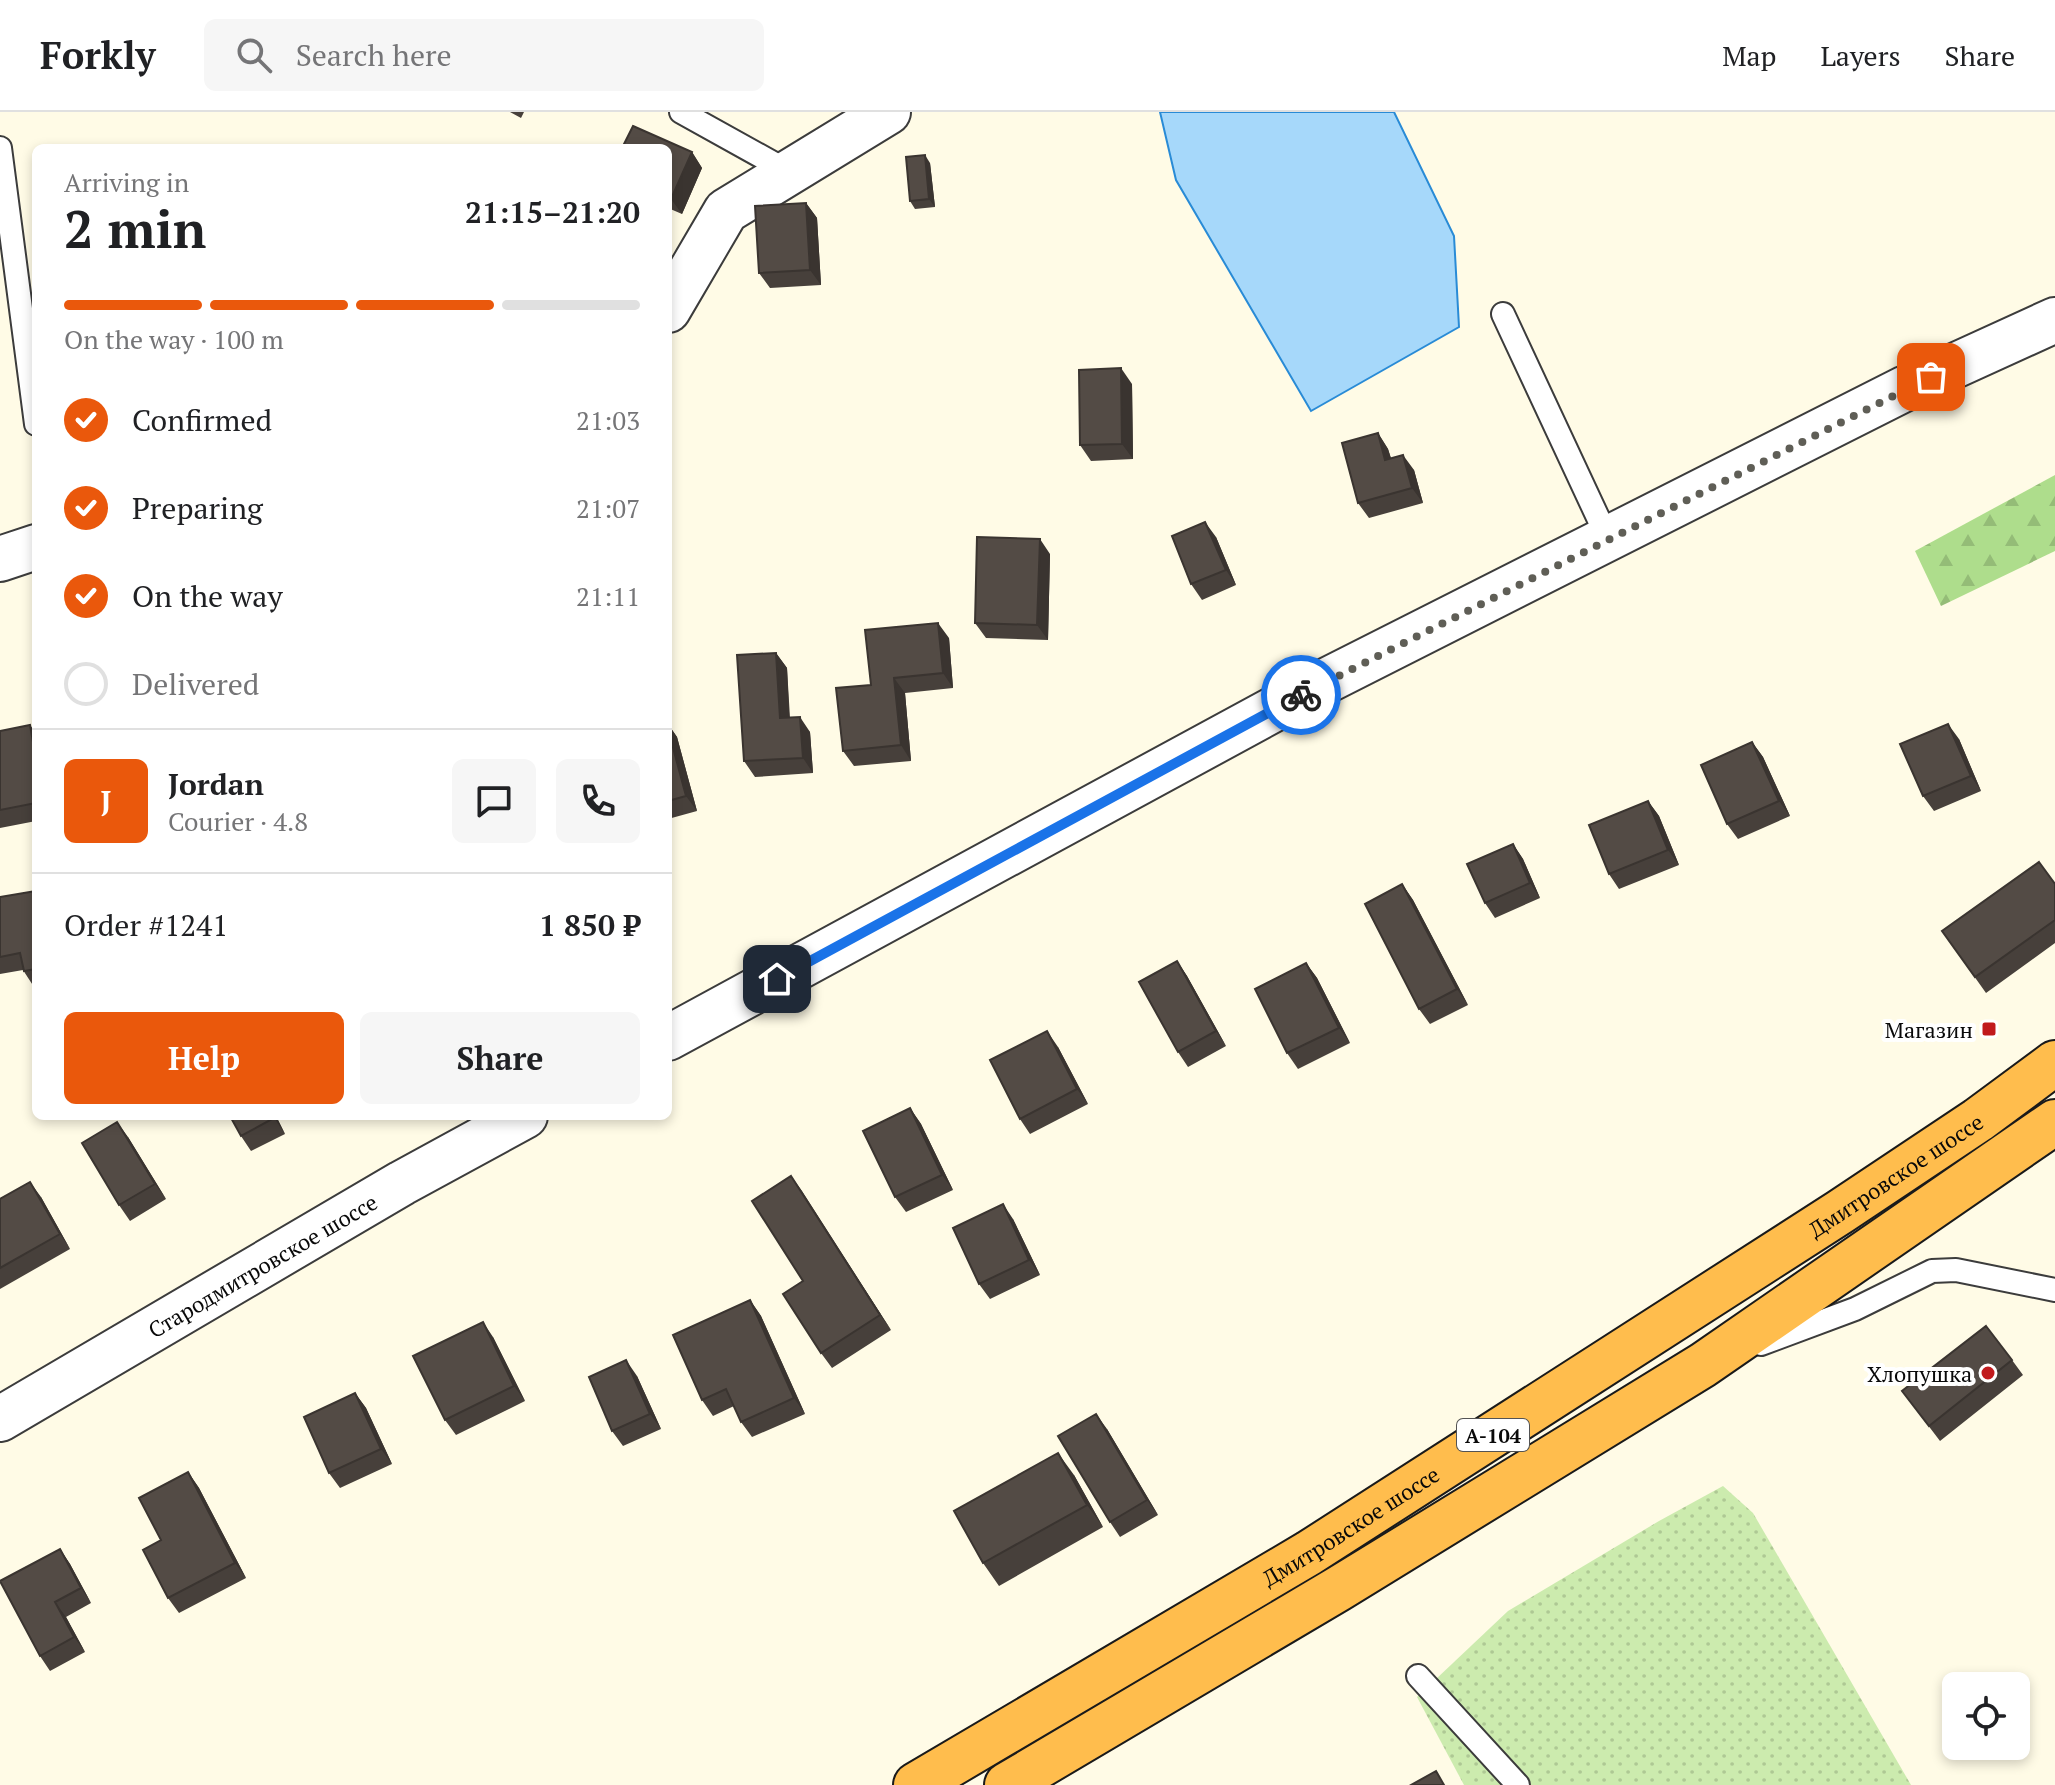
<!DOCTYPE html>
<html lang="en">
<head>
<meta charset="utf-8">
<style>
	body { margin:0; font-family:"PT Serif",serif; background:#f6f6f6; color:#202124; height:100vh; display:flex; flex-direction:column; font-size:30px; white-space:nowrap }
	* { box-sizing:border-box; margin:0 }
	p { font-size:26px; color:#757577 }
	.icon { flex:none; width:44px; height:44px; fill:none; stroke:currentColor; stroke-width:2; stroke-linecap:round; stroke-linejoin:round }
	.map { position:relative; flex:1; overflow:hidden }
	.panel { position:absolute; left:32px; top:32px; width:640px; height:976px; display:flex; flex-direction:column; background:#fff; border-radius:12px; box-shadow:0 4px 12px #0003 }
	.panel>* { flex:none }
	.fabs { position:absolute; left:1942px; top:1560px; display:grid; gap:16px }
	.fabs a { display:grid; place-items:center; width:88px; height:88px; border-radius:12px; background:#fff; box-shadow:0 4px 12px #0003; font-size:40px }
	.pin { position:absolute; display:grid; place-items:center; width:68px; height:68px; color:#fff; margin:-34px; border-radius:16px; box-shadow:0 4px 12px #0006 }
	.courier { position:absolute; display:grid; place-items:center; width:80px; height:80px; margin:-40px; border:6px solid #1a73e8; border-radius:50%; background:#fff; color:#222; box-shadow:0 2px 10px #0007 }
	.overview em { font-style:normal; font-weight:700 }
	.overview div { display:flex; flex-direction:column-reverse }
	.overview { display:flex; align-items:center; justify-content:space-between; height:136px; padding:0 32px }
	h1 { font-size:52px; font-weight:700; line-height:60px }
	.bar { display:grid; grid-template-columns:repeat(4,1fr); gap:12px 8px; align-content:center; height:96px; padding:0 32px }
	.bar i { height:10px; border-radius:6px; background:#e0e0e0 }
	.bar .on { background:#ea580c }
	.bar p { grid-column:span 4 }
	.line { display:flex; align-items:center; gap:20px; padding:0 32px; border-top:2px solid #e0e0e0 }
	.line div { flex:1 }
	.round { display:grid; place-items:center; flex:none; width:84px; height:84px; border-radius:12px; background:#f6f6f6 }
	ol { padding:0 32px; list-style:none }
	li { display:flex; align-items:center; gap:24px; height:88px }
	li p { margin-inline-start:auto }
	li .icon { padding:8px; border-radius:50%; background:#ea580c; color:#fff; stroke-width:4 }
	li:last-child { color:#757577 }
	li i { width:44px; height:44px; border:4px solid #e0e0e0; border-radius:50% }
	.cta { display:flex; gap:16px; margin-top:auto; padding:16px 32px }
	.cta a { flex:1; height:92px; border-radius:12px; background:#ea580c; color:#fff; font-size:32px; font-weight:700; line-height:92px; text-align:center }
	.cta a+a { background:#f6f6f6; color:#202124 }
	header { display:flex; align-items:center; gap:48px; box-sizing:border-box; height:112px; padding:0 40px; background:#fff; border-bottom:2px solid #e0e0e0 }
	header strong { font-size:38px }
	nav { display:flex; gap:44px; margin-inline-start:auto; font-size:28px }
	.search { width:560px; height:72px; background:#f6f6f6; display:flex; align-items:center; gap:20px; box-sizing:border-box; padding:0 28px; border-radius:12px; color:#757577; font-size:30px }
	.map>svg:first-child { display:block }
</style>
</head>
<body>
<header>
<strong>Forkly</strong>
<div class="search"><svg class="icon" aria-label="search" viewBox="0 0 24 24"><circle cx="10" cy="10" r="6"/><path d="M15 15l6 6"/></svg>Search here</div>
<nav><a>Map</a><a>Layers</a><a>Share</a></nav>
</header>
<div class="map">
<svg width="2055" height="1673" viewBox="0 0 2055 1673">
	<defs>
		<pattern id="grass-dots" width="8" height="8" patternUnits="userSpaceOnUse" patternTransform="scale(2)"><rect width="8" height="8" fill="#ccebae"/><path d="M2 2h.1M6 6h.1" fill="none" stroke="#aec894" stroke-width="1.8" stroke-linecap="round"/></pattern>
		<pattern id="forest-firs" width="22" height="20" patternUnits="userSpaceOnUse" patternTransform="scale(2)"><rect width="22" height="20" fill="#aedd8c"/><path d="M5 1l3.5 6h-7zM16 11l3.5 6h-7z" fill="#94bc77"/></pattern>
	</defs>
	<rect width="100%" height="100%" fill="#fffbe6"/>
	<!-- grass -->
	<path fill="url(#grass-dots)" d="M1723 1374 1753 1401 1911 1673H1464L1417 1585 1508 1499 1659 1409Z"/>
	<!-- forest -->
	<path fill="url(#forest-firs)" d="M2055 363V439L1941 494 1915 439Z"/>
	<!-- water -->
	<path fill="#a6d8fa" stroke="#298bd6" stroke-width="2" d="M1160 0H1394L1454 124 1459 215 1311 299 1176 68Z"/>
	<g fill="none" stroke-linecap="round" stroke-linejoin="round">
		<defs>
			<path id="service" d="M681 0 791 61
				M0 36 36 312
				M1503 202 1608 427
				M1761 1232 1855 1197 1932 1159 1956 1158 2055 1178
				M1418 1564 1518 1673"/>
			<path id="minor" d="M668 198 726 99 888 0
				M0 447 36 435"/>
			<g id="tertiary">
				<path d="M668 926 1324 570 1906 276 2055 208"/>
				<path id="s1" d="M0 1307 402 1071 525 1004"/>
			</g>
			<g id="trunk">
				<path id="s2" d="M916 1673 1309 1441 1840 1100 1978 1008 2055 951"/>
				<path d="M1007 1673 1338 1477 1703 1253 2055 1010"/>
			</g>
		</defs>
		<!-- service casing -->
		<use href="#service" stroke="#3c3c3c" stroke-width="26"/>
		<!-- minor casing -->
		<use href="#minor" stroke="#3c3c3c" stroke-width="48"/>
		<!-- tertiary casing -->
		<use href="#tertiary" stroke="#3c3c3c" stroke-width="48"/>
		<!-- trunk casing -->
		<use href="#trunk" stroke="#1a1a1a" stroke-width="48"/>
		<!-- service -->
		<use href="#service" stroke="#fff" stroke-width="22"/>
		<!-- minor -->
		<use href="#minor" stroke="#fff" stroke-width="44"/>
		<!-- tertiary -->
		<use href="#tertiary" stroke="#fff" stroke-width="44"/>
		<!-- trunk -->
		<use href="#trunk" stroke="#ffbd4d" stroke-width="44"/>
	</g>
	<!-- wall -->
	<path fill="#47403b" d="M510 0H524L521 6Z
		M668 36 692 40 702 56 682 102 668 96Z
		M930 51 935 95 915 97 910 89Z
		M806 91 817 106 821 173 770 176 759 161Z
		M1132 272 1133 347 1091 349 1080 333Z
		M1378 321 1388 337 1391 346 1414 358 1423 391 1369 406 1358 391Z
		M1216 425 1236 473 1202 488 1191 472Z
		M1050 442 1048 528 986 526 975 511Z
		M949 526 953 576 905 581 911 649 854 654 843 639 871 573Z
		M776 541 787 556 790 606 810 620 813 661 755 665 744 649Z
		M668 612 677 625 697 699 668 707Z
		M30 613 36 622V709L0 716V619Z
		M1959 627 1981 679 1934 699 1923 684Z
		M1752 630 1763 645 1790 704 1738 727 1727 712Z
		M1648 689 1659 704 1679 753 1619 777 1609 762Z
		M1513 732 1523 747 1540 786 1495 806 1485 791Z
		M1402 772 1413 788 1468 893 1430 912 1419 897Z
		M2055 772V831L1986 881 1942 819Z
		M36 779V874L34 875 23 858 0 862V785Z
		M1177 849 1187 864 1226 934 1188 955 1178 940Z
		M1306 851 1317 866 1350 931 1298 957 1287 941Z
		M1058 935 1088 992 1030 1022 1020 1007Z
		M910 996 921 1012 953 1078 906 1100 895 1085Z
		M276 1004 285 1022 251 1039 241 1024Z
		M128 1025 166 1087 130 1109 119 1093Z
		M791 1064 891 1218 832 1256 821 1241 803 1169Z
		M41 1085 70 1137 0 1177V1087Z
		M1013 1107 1040 1163 990 1187 979 1172Z
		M750 1188 761 1204 805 1302 752 1325 741 1310 734 1294 713 1304 702 1288Z
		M493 1225 525 1289 456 1323 445 1308Z
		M2012 1248 2023 1263 1940 1329 1902 1279Z
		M637 1264 661 1317 623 1334 612 1319Z
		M355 1281 366 1296 392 1352 340 1376 329 1361Z
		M1107 1317 1158 1403 1120 1425 1110 1410Z
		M188 1360 199 1376 246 1466 179 1501 168 1486 161 1428Z
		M1074 1363 1103 1415 999 1474 983 1451Z
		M60 1437 70 1452 91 1491 66 1505 85 1540 50 1559 40 1544Z"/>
	<!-- shaded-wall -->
	<path fill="#3a3430" d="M692 40 702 56 682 102 671 87Z
		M925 43 930 51 935 95 929 87Z
		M806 91 817 106 821 173 810 158Z
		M1121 256 1132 272 1133 347 1122 332Z
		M1378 321 1388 337 1396 363 1385 348Z
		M1403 343 1414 358 1423 391 1412 376Z
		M1205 410 1216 425 1236 473 1226 458Z
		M1040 427 1050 442 1048 528 1037 513Z
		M938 511 949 526 953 576 943 561Z
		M776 541 787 556 790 621 780 606Z
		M894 566 905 581 911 649 901 633Z
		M800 605 810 620 813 661 803 646Z
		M668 612 677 625 697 699 686 684 668 617Z
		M1948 612 1959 627 1981 679 1971 664Z
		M30 613 36 622V647Z
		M1752 630 1763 645 1790 704 1779 689Z
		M1648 689 1659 704 1679 753 1668 738Z
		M1513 732 1523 747 1540 786 1530 771Z
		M1402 772 1413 788 1468 893 1457 877Z
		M1177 849 1187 864 1226 934 1216 919Z
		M1306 851 1317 866 1350 931 1339 916Z
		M1047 919 1058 935 1088 992 1077 977Z
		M910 996 921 1012 953 1078 942 1063Z
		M273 1004H276L285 1022Z
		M117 1010 128 1025 166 1087 155 1072Z
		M791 1064 802 1079 891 1218 880 1203Z
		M30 1070 41 1085 70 1137 60 1122Z
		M1003 1092 1013 1107 1040 1163 1029 1148Z
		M750 1188 761 1204 805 1302 794 1286Z
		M483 1210 493 1225 525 1289 514 1274Z
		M626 1248 637 1264 661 1317 650 1302Z
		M355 1281 366 1296 392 1352 381 1337Z
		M1096 1302 1107 1317 1158 1403 1147 1388Z
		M1058 1341 1074 1363 1103 1415 1087 1393Z
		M188 1360 199 1376 246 1466 235 1451Z
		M60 1437 70 1452 91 1491 81 1476Z
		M55 1490 66 1505 85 1540 74 1525Z"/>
	<!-- building -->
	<path fill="#534b45" stroke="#3a3430" stroke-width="2" d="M633 14 692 40 671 87 668 86V36H622Z
		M925 43 929 87 910 89 906 45Z
		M806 91 810 158 759 161 755 94Z
		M1121 256 1122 332 1080 333 1079 258Z
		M1378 321 1385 348 1403 343 1412 376 1358 391 1342 331Z
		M1205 410 1226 458 1191 472 1172 424Z
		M977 425 1040 427 1037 513 975 511Z
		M938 511 943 561 894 566 901 633 843 639 836 576 871 573 865 518Z
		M776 541 780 606 800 605 803 646 744 649 737 543Z
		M1948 612 1971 664 1923 684 1900 632Z
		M30 613 36 647V691L0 698V619Z
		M668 617 686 684 668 689Z
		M1752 630 1779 689 1727 712 1701 653Z
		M1648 689 1668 738 1609 762 1589 713Z
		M1513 732 1530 771 1485 791 1467 752Z
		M2039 750 2055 772V808L1975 865 1942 819Z
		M1402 772 1457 877 1419 897 1365 792Z
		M36 779V857L24 859 20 841 0 845V785Z
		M1177 849 1216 919 1178 940 1139 870Z
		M1306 851 1339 916 1287 941 1255 877Z
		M1047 919 1077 977 1020 1007 990 948Z
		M910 996 942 1063 895 1085 863 1019Z
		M230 1004H273L274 1006 241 1024Z
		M117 1010 155 1072 119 1093 82 1031Z
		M791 1064 880 1203 821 1241 783 1182 803 1169 752 1089Z
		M30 1070 60 1122 0 1156V1087Z
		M1003 1092 1029 1148 979 1172 953 1116Z
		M750 1188 794 1286 741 1310 726 1277 702 1288 673 1223Z
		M483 1210 514 1274 445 1308 413 1244Z
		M1986 1214 2012 1248 1929 1314 1902 1279Z
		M626 1248 650 1302 612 1319 589 1265Z
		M355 1281 381 1337 329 1361 304 1305Z
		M1096 1302 1147 1388 1110 1410 1058 1324Z
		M1058 1341 1087 1393 983 1451 954 1399Z
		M188 1360 235 1451 168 1486 143 1438 161 1428 139 1386Z
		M60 1437 81 1476 55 1490 74 1525 40 1544 0 1469Z
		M1436 1659 1444 1673H1411Z"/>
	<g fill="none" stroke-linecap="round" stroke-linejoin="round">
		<!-- done -->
		<path stroke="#5f5e56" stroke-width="8" stroke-dasharray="0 14.4" d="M1301 583 1931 265"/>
		<!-- route -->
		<path stroke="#1a73e8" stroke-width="10" d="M777 867 1301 583"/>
	</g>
	<!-- markers -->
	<g fill="#c11a1d" stroke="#fff" stroke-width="3">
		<rect x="1981" y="909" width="16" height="16" rx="4"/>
		<circle cx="1988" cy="1261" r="8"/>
	</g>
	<g text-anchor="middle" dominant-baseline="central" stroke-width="8" stroke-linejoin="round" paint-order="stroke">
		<!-- shield labels -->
		<rect fill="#fff" stroke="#535353" stroke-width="2" x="1457" y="1307" width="72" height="32" rx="6"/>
		<g font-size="20" font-weight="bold" fill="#090909">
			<text x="1493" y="1323">А-104</text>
		</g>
		<!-- poi labels -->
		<g font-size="22" fill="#090909" stroke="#fff" text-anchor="end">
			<text x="1973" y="917">Магазин</text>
			<text x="1972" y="1261">Хлопушка</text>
		</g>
		<!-- street labels -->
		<g font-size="22" fill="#090909" stroke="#fff">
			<text stroke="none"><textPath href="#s2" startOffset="1154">Дмитровское шоссе</textPath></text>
			<text stroke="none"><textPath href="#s1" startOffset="304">Стародмитровское шоссе</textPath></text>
			<text stroke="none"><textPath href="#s2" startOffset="506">Дмитровское шоссе</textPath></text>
		</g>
	</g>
</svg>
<div class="fabs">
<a><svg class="icon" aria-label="locate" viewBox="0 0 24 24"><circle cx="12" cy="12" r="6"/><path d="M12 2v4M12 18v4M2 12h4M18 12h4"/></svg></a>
</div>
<div class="pin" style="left:1931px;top:265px;background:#ea580c"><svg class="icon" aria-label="bag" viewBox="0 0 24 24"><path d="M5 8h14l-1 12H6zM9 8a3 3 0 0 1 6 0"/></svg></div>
<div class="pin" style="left:777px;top:867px;background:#1f2937"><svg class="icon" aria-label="home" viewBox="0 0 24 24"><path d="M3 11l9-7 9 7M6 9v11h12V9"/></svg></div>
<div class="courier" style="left:1301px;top:583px"><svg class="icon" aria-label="bike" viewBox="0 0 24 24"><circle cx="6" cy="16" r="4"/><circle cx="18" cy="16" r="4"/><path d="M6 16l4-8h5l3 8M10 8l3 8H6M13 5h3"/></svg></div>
<section class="panel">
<div class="overview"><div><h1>2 min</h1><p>Arriving in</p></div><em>21:15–21:20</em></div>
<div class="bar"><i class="on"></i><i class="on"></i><i class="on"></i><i></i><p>On the way · 100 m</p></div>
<ol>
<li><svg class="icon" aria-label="check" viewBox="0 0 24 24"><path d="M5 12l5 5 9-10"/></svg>Confirmed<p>21:03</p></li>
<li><svg class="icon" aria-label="check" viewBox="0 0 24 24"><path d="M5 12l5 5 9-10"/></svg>Preparing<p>21:07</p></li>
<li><svg class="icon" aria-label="check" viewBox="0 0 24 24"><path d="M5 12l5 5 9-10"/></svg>On the way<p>21:11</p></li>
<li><i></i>Delivered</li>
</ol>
<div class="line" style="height:144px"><b class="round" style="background:#ea580c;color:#fff">J</b><div><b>Jordan</b><p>Courier · 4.8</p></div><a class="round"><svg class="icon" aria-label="chat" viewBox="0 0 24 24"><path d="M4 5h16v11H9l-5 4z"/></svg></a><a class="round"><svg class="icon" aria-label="phone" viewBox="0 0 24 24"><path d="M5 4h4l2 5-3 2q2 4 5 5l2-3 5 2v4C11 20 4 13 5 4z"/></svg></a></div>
<div class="line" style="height:104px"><div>Order #1241</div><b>1 850 ₽</b></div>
<div class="cta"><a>Help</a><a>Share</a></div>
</section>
</div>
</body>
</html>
